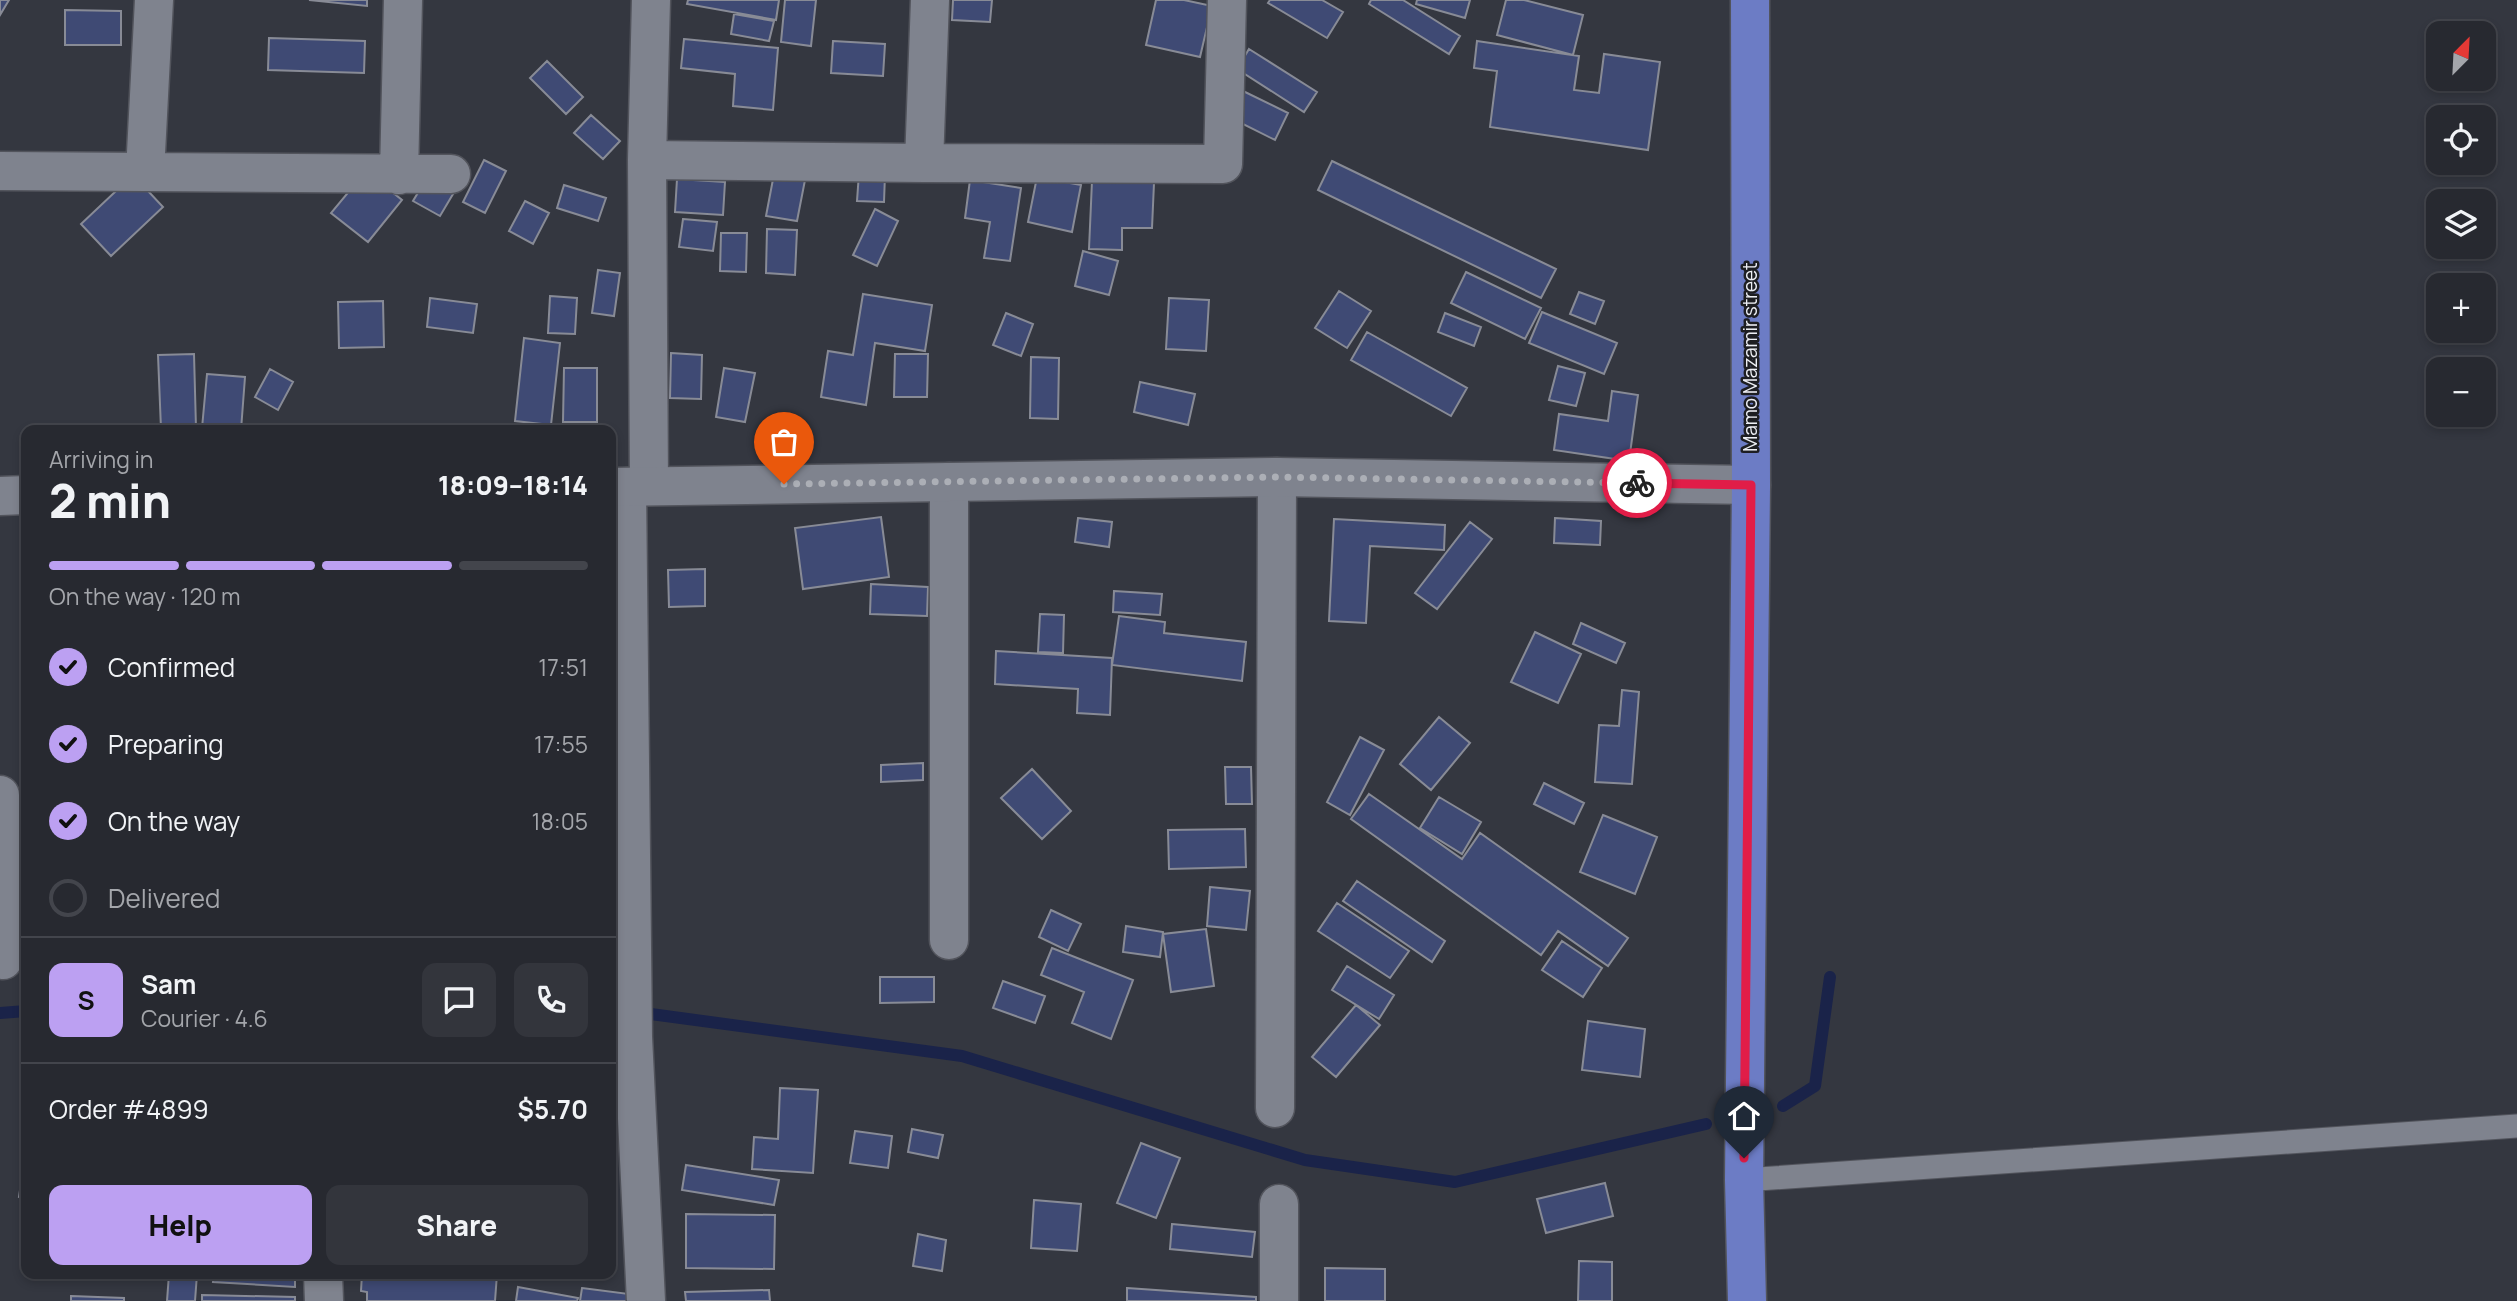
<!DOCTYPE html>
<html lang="en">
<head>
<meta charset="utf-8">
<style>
	body { margin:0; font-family:Manrope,sans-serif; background:#33353c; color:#f1f3f6; height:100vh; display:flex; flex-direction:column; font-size:26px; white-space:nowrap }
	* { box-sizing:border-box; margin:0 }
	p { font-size:23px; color:#a4a6ab }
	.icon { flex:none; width:38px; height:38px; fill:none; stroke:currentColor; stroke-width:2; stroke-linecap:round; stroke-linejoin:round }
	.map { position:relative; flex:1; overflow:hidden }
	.details { position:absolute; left:21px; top:425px; width:595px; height:854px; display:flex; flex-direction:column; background:#272930; border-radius:14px; box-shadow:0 4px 10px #0003,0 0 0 2px #43454c }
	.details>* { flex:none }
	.needle { width:46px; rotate:24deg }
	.tools { position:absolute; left:2426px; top:21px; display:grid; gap:14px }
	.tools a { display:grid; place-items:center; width:70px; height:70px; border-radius:14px; background:#272930; box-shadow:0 4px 10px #0003,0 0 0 2px #43454c; font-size:35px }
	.pin { position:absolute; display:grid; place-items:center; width:60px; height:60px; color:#fff; margin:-72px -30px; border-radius:50% 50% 50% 0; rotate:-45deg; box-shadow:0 0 7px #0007 }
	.pin .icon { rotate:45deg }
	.courier { position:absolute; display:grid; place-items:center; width:70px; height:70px; margin:-35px; border:5px solid #e11d48; border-radius:50%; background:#fff; color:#222; box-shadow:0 2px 9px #0007 }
	.headline em { font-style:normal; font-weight:800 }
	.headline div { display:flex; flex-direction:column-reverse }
	.headline { display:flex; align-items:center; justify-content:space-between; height:119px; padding:0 28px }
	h1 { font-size:46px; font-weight:800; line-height:52px }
	.bar { display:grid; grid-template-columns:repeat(4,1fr); gap:10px 7px; align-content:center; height:84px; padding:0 28px }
	.bar i { height:9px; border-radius:5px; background:#43454c }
	.bar .current { background:#bca0f2 }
	.bar p { grid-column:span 4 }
	.line { display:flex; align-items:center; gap:18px; padding:0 28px; border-top:2px solid #43454c }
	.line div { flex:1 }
	.round { display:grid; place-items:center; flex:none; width:74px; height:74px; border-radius:14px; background:#33353c }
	ol { padding:0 28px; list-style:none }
	li { display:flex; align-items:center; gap:21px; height:77px }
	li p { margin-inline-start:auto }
	li .icon { padding:7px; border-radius:50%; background:#bca0f2; color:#111; stroke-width:4 }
	li:last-child { color:#a4a6ab }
	li i { width:38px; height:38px; border:4px solid #43454c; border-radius:50% }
	.primary-button { display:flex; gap:14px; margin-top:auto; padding:14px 28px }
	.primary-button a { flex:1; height:80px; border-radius:14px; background:#bca0f2; color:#111; font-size:28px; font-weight:800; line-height:80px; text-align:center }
	.primary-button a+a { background:#33353c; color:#f1f3f6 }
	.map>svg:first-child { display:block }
</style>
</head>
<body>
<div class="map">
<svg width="2517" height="1301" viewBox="0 0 2517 1301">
	<rect width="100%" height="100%" fill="#343740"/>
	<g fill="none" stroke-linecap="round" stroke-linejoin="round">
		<!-- stream -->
		<path stroke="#1a2349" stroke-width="12" d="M611 1011 636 1012 962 1056 1305 1160 1455 1182 1706 1124
			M0 1013 26 1011
			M1783 1106 1815 1086 1830 977"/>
	</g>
	<!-- building -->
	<path fill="#3f4a74" stroke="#888b96" stroke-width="2" d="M0 0H9L0 15Z
		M309 0H367V6Z
		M688 0H779L776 20 687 4Z
		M785 0H816L811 46 781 42Z
		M953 0H992L990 22 952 20Z
		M1156 0H1184L1212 6 1200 57 1146 45Z
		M1270 0H1322L1343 12 1327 38 1268 3Z
		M1371 0H1403L1460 36 1449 54 1369 4Z
		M1417 0H1470L1465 18 1416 4Z
		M1506 0H1524L1583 15 1573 55 1497 35Z
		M65 10 121 11V45H65Z
		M734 14 774 21 769 41 731 34Z
		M269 38 365 41 364 73 268 70Z
		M684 39 778 48 773 110 733 106 735 74 681 68Z
		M833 41 885 44 883 76 831 73Z
		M1477 41 1579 56 1574 90 1599 93 1604 54 1660 62 1648 150 1490 127 1497 71 1474 68Z
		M1249 49 1317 92 1304 112 1237 69Z
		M547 61 583 97 566 114 530 78Z
		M1243 91 1288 113 1275 140 1229 117Z
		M591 115 620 141 603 159 574 133Z
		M484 160 506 171 485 213 463 202Z
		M1332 161 1556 269 1541 298 1318 190Z
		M366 171 402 200 368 242 331 213Z
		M859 173 885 174 884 202 857 201Z
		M774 174 805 180 797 221 766 216Z
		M133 175 163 207 111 256 81 224Z
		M1037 177 1081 185 1072 232 1028 222Z
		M427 178 453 194 440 216 413 201Z
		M677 179 725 182 723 215 675 212Z
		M970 180 1021 188 1010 261 984 258 990 222 965 218Z
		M1092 181 1154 183 1152 228H1122V250L1089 249Z
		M564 185 606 198 598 221 557 208Z
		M525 201 549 213 533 244 509 231Z
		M875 209 898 221 877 266 853 255Z
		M683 219 717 222 713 251 679 247Z
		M767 229 797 230 795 275 766 273Z
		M721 233H747L746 272 720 271Z
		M1083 251 1118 261 1109 295 1075 286Z
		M598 270 620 273 614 316 592 313Z
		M1466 272 1541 308 1525 339 1451 303Z
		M1339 291 1371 311 1347 348 1315 328Z
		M1579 292 1604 301 1595 324 1570 314Z
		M863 294 932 305 925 351 875 343 866 405 821 397 828 351 853 355Z
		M550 296 577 298 575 334 548 333Z
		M430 298 477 304 473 333 427 327Z
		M1169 298 1209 300 1206 351 1166 349Z
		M383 301 384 347 339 348 338 302Z
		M1542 312 1617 343 1604 374 1529 343Z
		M1006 313 1033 324 1021 356 993 345Z
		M1445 313 1481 327 1474 346 1438 332Z
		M1367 332 1467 388 1451 416 1351 360Z
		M524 338 560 343 551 425 515 421Z
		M671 353 702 355 701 399 670 398Z
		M194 354 196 428 161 429 158 355Z
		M895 354H928L927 397H894Z
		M1031 357 1059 358 1058 419 1030 418Z
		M1558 366 1585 373 1576 406 1549 400Z
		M564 368H597V422H563Z
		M724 368 755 373 745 422 716 417Z
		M270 369 293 382 278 410 255 397Z
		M207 374 245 377 241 430 202 428Z
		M1140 382 1195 394 1188 425 1134 412Z
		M1612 391 1638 395 1629 461 1554 450 1559 414 1608 421Z
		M881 517 889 577 803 589 795 528Z
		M1078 518 1112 522 1109 547 1075 542Z
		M1555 518 1601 521 1600 545 1554 543Z
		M1334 519 1445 525 1444 550 1370 546 1366 623 1329 621Z
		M1470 522 1492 539 1437 609 1415 593Z
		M705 569V606L669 607 668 570Z
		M871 584 928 587 927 616 870 614Z
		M1114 591 1162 594 1160 615 1113 612Z
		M1040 614 1064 615 1063 653 1038 652Z
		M1119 616 1165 622 1164 633 1246 642 1242 681 1112 665Z
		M1581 623 1625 643 1616 663 1573 644Z
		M1535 632 1581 654 1558 703 1511 682Z
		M996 651 1112 658 1110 715 1077 713 1078 689 995 684Z
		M1622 690 1639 692 1632 784 1595 782 1599 725 1619 726Z
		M1439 717 1470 743 1431 790 1400 764Z
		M1360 737 1384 750 1350 815 1327 802Z
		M923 763V780L881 782V765Z
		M1225 767H1251L1252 804H1226Z
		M1032 769 1071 811 1042 839 1001 798Z
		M1544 783 1584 803 1574 824 1534 804Z
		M1369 794 1462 859 1480 833 1628 938 1608 966 1558 931 1541 955 1351 819Z
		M1439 797 1481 822 1462 854 1420 828Z
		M1603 815 1657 837 1635 894 1580 872Z
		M1245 829 1246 867 1169 869 1168 830Z
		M1357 881 1445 941 1432 962 1343 901Z
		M1210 887 1250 891 1246 930 1207 926Z
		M1337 903 1409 951 1390 978 1318 931Z
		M1051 910 1081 924 1068 951 1039 937Z
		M1126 926 1163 932 1160 957 1123 952Z
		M1206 929 1214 986 1171 992 1163 934Z
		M1562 941 1602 968 1583 997 1542 970Z
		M1052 948 1133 980 1111 1039 1072 1023 1084 992 1041 975Z
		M1347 966 1394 995 1379 1019 1332 990Z
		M880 977H934V1002L880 1003Z
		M1003 981 1045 996 1035 1023 993 1008Z
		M1356 1005 1380 1025 1336 1077 1312 1057Z
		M1588 1021 1645 1029 1640 1077 1582 1070Z
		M780 1088 818 1090 813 1173 752 1169 754 1137 778 1139Z
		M611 1101H615L614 1127H611Z
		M912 1129 943 1135 938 1158 908 1152Z
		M855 1131 892 1136 888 1168 850 1163Z
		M1141 1143 1180 1158 1156 1218 1117 1203Z
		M25 1157 26 1158V1198L19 1197Z
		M686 1165 779 1180 774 1205 682 1190Z
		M1605 1183 1613 1216 1546 1233 1537 1199Z
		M1034 1200 1081 1204 1077 1251 1031 1248Z
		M686 1214 775 1215 774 1269 686 1268Z
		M1172 1224 1255 1232 1252 1257 1170 1249Z
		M918 1234 946 1240 942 1271 913 1266Z
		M1579 1261 1612 1262V1301H1578Z
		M1325 1268 1385 1269V1301H1325Z
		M169 1274H197L195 1301H167Z
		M214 1274H295V1287L213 1282Z
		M362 1274H497L495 1301H367V1292L361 1291Z
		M518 1287 578 1298 577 1301H516Z
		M582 1288 629 1294 628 1301H580Z
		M1127 1288 1256 1297V1301H1127Z
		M769 1290 770 1301H686L685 1292Z
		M202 1295 295 1297V1301H202Z
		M71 1296 124 1298V1301H71Z"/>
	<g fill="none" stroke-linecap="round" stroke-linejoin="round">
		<defs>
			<path id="lane" d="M1744 1180 2517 1126"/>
			<path id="street" d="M930 0 924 163 1223 164 1227 0
				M647 160 651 0
				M0 171 451 174
				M145 172 154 0
				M399 175 403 0
				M949 482V940
				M649 486 647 160 924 163
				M627 487 633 1037 646 1301
				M0 795 3 960
				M1275 1108 1277 477
				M323 1274 324 1301
				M1279 1301V1204"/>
			<path id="secondary" d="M611 487 1277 477 1751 485
				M0 496 26 495"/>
			<path id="primary" d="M1747 1301 1744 1180 1751 485 1750 0"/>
		</defs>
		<!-- lane casing -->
		<use href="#lane" stroke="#52545c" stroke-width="25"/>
		<!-- street casing -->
		<use href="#street" stroke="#52545c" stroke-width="41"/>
		<!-- secondary casing -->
		<use href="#secondary" stroke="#52545c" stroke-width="41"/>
		<!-- primary casing -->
		<use href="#primary" stroke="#52545c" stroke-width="41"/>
		<!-- lane -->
		<use href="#lane" stroke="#7f838e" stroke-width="23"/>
		<!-- street -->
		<use href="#street" stroke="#7f838e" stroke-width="38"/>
		<!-- secondary -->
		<use href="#secondary" stroke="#7f838e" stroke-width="38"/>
		<!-- primary -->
		<use href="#primary" stroke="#6c7cc5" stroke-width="38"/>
	</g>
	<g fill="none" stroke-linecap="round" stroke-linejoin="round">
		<!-- done -->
		<path stroke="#acafb6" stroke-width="7" stroke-dasharray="0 12.6" d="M784 484 1277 477 1637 483"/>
		<!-- route -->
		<path stroke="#e11d48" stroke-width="9" d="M1637 483 1751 485 1744 1158"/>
	</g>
	<g text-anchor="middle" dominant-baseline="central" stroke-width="5" stroke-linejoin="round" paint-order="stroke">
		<!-- street labels -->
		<g font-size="19" fill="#edeff5" stroke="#1d1e22">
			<text transform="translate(1750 357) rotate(-90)">Mamo Mazamir street</text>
		</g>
	</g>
</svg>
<div class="tools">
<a><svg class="needle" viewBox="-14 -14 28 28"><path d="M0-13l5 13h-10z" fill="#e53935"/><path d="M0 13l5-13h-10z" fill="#a4a6ab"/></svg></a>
<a><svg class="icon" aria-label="locate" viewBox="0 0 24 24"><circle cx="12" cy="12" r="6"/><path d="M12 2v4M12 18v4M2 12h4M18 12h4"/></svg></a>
<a><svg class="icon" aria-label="layers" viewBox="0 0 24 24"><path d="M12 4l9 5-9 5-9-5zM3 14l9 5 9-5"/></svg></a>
<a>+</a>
<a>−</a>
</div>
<div class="pin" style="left:784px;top:484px;background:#ea580c"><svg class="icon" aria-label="bag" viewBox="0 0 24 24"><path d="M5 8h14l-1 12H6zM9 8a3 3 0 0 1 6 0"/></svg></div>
<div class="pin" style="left:1744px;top:1158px;background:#1f2937"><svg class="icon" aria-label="home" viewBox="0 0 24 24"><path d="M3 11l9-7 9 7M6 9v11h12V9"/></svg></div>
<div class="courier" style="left:1637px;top:483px"><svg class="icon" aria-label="bike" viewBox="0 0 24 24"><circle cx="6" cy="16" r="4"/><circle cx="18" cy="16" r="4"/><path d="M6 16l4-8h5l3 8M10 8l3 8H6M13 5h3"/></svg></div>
<section class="details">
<div class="headline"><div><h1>2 min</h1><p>Arriving in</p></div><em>18:09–18:14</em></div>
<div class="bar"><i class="current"></i><i class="current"></i><i class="current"></i><i></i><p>On the way · 120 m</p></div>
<ol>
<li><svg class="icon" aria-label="check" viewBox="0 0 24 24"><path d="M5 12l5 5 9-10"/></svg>Confirmed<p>17:51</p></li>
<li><svg class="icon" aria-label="check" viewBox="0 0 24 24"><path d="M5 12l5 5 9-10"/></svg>Preparing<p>17:55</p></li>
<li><svg class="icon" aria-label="check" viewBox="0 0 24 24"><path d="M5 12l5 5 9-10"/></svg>On the way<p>18:05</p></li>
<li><i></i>Delivered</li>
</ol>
<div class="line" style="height:126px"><b class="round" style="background:#bca0f2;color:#111">S</b><div><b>Sam</b><p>Courier · 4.6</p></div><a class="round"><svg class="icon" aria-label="chat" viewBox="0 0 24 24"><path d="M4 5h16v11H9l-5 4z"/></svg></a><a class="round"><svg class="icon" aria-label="phone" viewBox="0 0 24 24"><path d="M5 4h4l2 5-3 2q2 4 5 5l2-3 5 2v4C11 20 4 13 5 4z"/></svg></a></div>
<div class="line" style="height:91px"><div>Order #4899</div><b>$5.70</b></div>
<div class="primary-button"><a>Help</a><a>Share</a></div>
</section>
</div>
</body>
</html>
